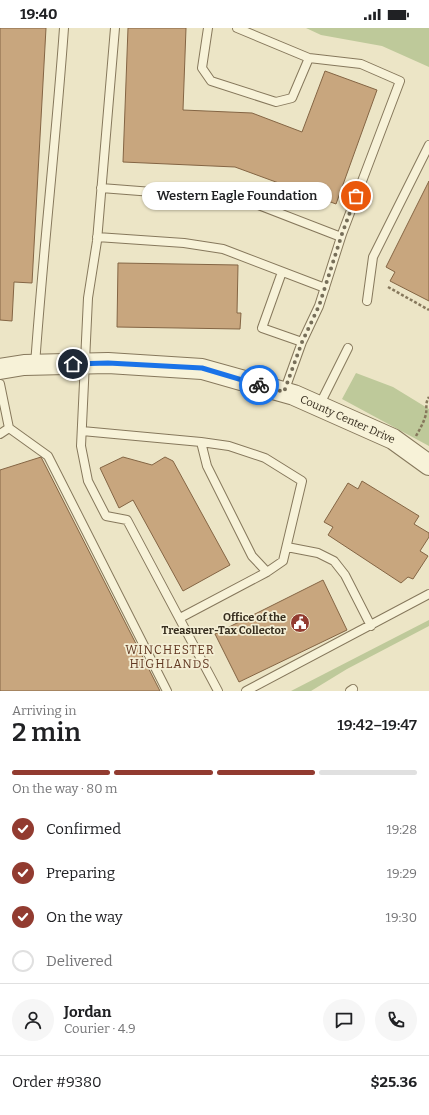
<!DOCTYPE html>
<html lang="en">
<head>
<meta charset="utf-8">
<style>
	body { margin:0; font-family:Bitter,serif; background:#f6f6f6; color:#202124; height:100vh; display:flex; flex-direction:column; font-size:15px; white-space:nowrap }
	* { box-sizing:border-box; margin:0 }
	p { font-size:13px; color:#757577 }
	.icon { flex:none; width:22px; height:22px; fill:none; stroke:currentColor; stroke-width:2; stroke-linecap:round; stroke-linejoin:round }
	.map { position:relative; height:663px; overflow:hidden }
	.sheet { display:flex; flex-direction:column; background:#fff; flex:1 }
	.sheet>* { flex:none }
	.pin { position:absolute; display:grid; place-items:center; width:34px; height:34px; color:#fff; margin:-17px; border:2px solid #fff; border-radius:50%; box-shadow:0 1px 4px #0007 }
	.courier { position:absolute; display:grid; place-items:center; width:40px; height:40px; margin:-20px; border:3px solid #1a73e8; border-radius:50%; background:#fff; color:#222; box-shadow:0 1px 5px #0007 }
	.bubble { position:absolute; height:28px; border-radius:14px; background:#fff; box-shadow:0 1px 3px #0004; font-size:13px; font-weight:600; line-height:28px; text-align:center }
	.overview em { font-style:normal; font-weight:600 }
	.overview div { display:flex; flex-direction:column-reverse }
	.overview { display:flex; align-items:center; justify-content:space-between; height:68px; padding:0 12px }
	h1 { font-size:26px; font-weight:600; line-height:30px }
	.bar { display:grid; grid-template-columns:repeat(4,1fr); gap:6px 4px; align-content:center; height:48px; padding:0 12px }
	.bar i { height:5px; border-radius:3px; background:#e0e0e0 }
	.bar .selected { background:#923b30 }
	.bar p { grid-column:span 4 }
	.line { display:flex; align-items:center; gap:10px; padding:0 12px; border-top:1px solid #e0e0e0 }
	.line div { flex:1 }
	.round { display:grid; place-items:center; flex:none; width:42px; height:42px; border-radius:21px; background:#f6f6f6 }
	ol { padding:0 12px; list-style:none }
	li { display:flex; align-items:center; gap:12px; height:44px }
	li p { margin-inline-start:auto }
	li .icon { padding:4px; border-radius:50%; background:#923b30; color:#fff; stroke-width:4 }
	li:last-child { color:#757577 }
	li i { width:22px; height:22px; border:2px solid #e0e0e0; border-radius:50% }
	.status { display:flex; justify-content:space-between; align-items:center; height:28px; padding:0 20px; background:#fff; direction:ltr }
	.status svg { height:11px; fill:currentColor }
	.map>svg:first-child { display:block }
</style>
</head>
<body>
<div class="status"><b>19:40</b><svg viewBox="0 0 49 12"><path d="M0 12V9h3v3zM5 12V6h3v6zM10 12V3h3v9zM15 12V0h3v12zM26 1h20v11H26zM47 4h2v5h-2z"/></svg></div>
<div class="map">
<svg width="429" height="663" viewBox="0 0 429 663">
	<rect width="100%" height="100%" fill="#ece5c6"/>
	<!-- green -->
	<path fill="#bec99a" d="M306 0H429V39L382 18 321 7Z
		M356 345 393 359 429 381V418L342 371Z
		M429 592V598L347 641 311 663H291Z"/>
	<!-- building -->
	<path fill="#c8a67e" stroke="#846544" d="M0 0H46L32 255 14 254 12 293 0 292Z
		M128 0H186L183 82 252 85 302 104 325 43 377 62 336 176 235 139 123 134Z
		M429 153V273L390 253 395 244 386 239Z
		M118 235 238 237 237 285H241L240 301 117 299Z
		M41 429 160 663H0V442Z
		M123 429 152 437 165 429 173 433 230 537 183 563 133 472 119 480 100 440Z
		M362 453 419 488 414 496 429 505V509L420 523 428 528 413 551 408 549 401 555 328 507 333 499 324 494 348 455 358 461Z
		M323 552 347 602 239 654 215 606Z"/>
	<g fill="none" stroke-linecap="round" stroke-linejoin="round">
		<defs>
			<path id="service" d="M115 0 97 213 88 270 81 418 88 453 106 488 127 492 218 663
				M208 0 202 40 211 53 276 74 292 70 309 30
				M237 0 309 30 361 36 400 53 342 206 319 278 302 314 284 364
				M101 160 243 171 341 209
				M97 209 184 215 223 221 325 260
				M282 244 262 300 302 314
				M367 273 373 229 429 117
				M35 337C43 224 56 112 64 0
				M0 356 9 400 0 406
				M319 378 348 320
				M9 400 48 428 167 663
				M82 403 201 414 229 418 265 430 302 453 283 533 267 544 252 528 207 438 201 414
				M287 519 318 525 334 533 345 547 371 598
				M180 590 267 544
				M246 663 429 566
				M350 663 353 661"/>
			<g id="tertiary">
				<path id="s1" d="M0 341 24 337 108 335 202 341 294 367 393 411 429 437"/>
			</g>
		</defs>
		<!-- service casing -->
		<use href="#service" stroke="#86785c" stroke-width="10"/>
		<!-- tertiary casing -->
		<use href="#tertiary" stroke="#86785c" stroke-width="22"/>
		<!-- path -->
		<path stroke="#86785c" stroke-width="2.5" stroke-dasharray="3 2" stroke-linecap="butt" d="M388 259 429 282
			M416 408C420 401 424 394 426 386 427 379 425 375 429 369"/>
		<!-- service -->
		<use href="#service" stroke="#f7f2d8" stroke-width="8"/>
		<!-- tertiary -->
		<use href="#tertiary" stroke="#f7f2d8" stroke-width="20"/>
	</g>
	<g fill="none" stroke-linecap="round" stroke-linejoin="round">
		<!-- done -->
		<path stroke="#766e59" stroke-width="4" stroke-dasharray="0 7.2" d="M259 357 284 364 302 314 319 278 342 206 356 168"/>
		<!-- route -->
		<path stroke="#1a73e8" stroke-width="5" d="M73 336 108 335 202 340 259 357"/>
	</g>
	<!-- icons -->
	<defs>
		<symbol id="civic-disc" viewBox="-11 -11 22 22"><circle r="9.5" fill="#923b30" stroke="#f4efd5"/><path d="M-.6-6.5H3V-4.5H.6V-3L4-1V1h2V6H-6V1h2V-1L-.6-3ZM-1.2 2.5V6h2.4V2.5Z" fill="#fff"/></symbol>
	</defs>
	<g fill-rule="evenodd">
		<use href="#civic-disc" x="289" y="584" width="22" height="22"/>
	</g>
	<g text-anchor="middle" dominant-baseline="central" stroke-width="3.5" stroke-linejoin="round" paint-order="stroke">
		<!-- street labels -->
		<g font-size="11" fill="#372e1f" stroke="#f4efd5">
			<text stroke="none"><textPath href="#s1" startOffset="357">County Center Drive</textPath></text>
		</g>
		<!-- poi labels -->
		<g font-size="11" font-weight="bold" fill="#372e1f" stroke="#f4efd5" text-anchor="end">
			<text x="286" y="589">Office of the<tspan x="286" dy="13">Treasurer-Tax Collector</tspan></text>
		</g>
		<!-- neighbourhood labels -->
		<g font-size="12" letter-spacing="1" fill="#613721" stroke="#f4efd5">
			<text x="170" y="622">WINCHESTER<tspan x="170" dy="14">HIGHLANDS</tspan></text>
		</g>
	</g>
</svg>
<div class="pin" style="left:356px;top:168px;background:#ea580c"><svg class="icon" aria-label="bag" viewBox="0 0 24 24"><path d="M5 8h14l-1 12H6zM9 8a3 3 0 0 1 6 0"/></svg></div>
<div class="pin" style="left:73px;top:336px;background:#1f2937"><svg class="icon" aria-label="home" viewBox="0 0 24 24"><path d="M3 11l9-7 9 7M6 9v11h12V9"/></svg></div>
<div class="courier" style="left:259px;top:357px"><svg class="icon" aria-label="bike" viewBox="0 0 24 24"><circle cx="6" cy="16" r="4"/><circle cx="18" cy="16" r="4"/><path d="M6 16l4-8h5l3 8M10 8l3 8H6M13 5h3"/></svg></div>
<div class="bubble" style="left:142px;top:154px;width:190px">Western Eagle Foundation</div>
</div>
<section class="sheet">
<div class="overview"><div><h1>2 min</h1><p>Arriving in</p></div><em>19:42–19:47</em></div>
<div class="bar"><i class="selected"></i><i class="selected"></i><i class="selected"></i><i></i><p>On the way · 80 m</p></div>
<ol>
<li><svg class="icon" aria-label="check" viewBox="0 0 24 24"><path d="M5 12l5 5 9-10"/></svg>Confirmed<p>19:28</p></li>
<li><svg class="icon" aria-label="check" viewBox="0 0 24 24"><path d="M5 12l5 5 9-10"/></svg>Preparing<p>19:29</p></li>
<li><svg class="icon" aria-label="check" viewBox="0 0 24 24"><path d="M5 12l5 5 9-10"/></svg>On the way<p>19:30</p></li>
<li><i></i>Delivered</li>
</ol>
<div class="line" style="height:72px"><a class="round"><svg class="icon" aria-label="person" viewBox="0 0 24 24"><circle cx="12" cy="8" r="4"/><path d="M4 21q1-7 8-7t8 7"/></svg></a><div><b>Jordan</b><p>Courier · 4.9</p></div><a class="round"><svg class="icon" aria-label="chat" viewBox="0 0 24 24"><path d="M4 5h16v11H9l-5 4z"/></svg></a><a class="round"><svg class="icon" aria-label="phone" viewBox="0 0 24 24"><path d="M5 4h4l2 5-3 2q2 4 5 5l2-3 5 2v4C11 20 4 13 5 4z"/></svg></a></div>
<div class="line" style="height:52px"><div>Order #9380</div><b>$25.36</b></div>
</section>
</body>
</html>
